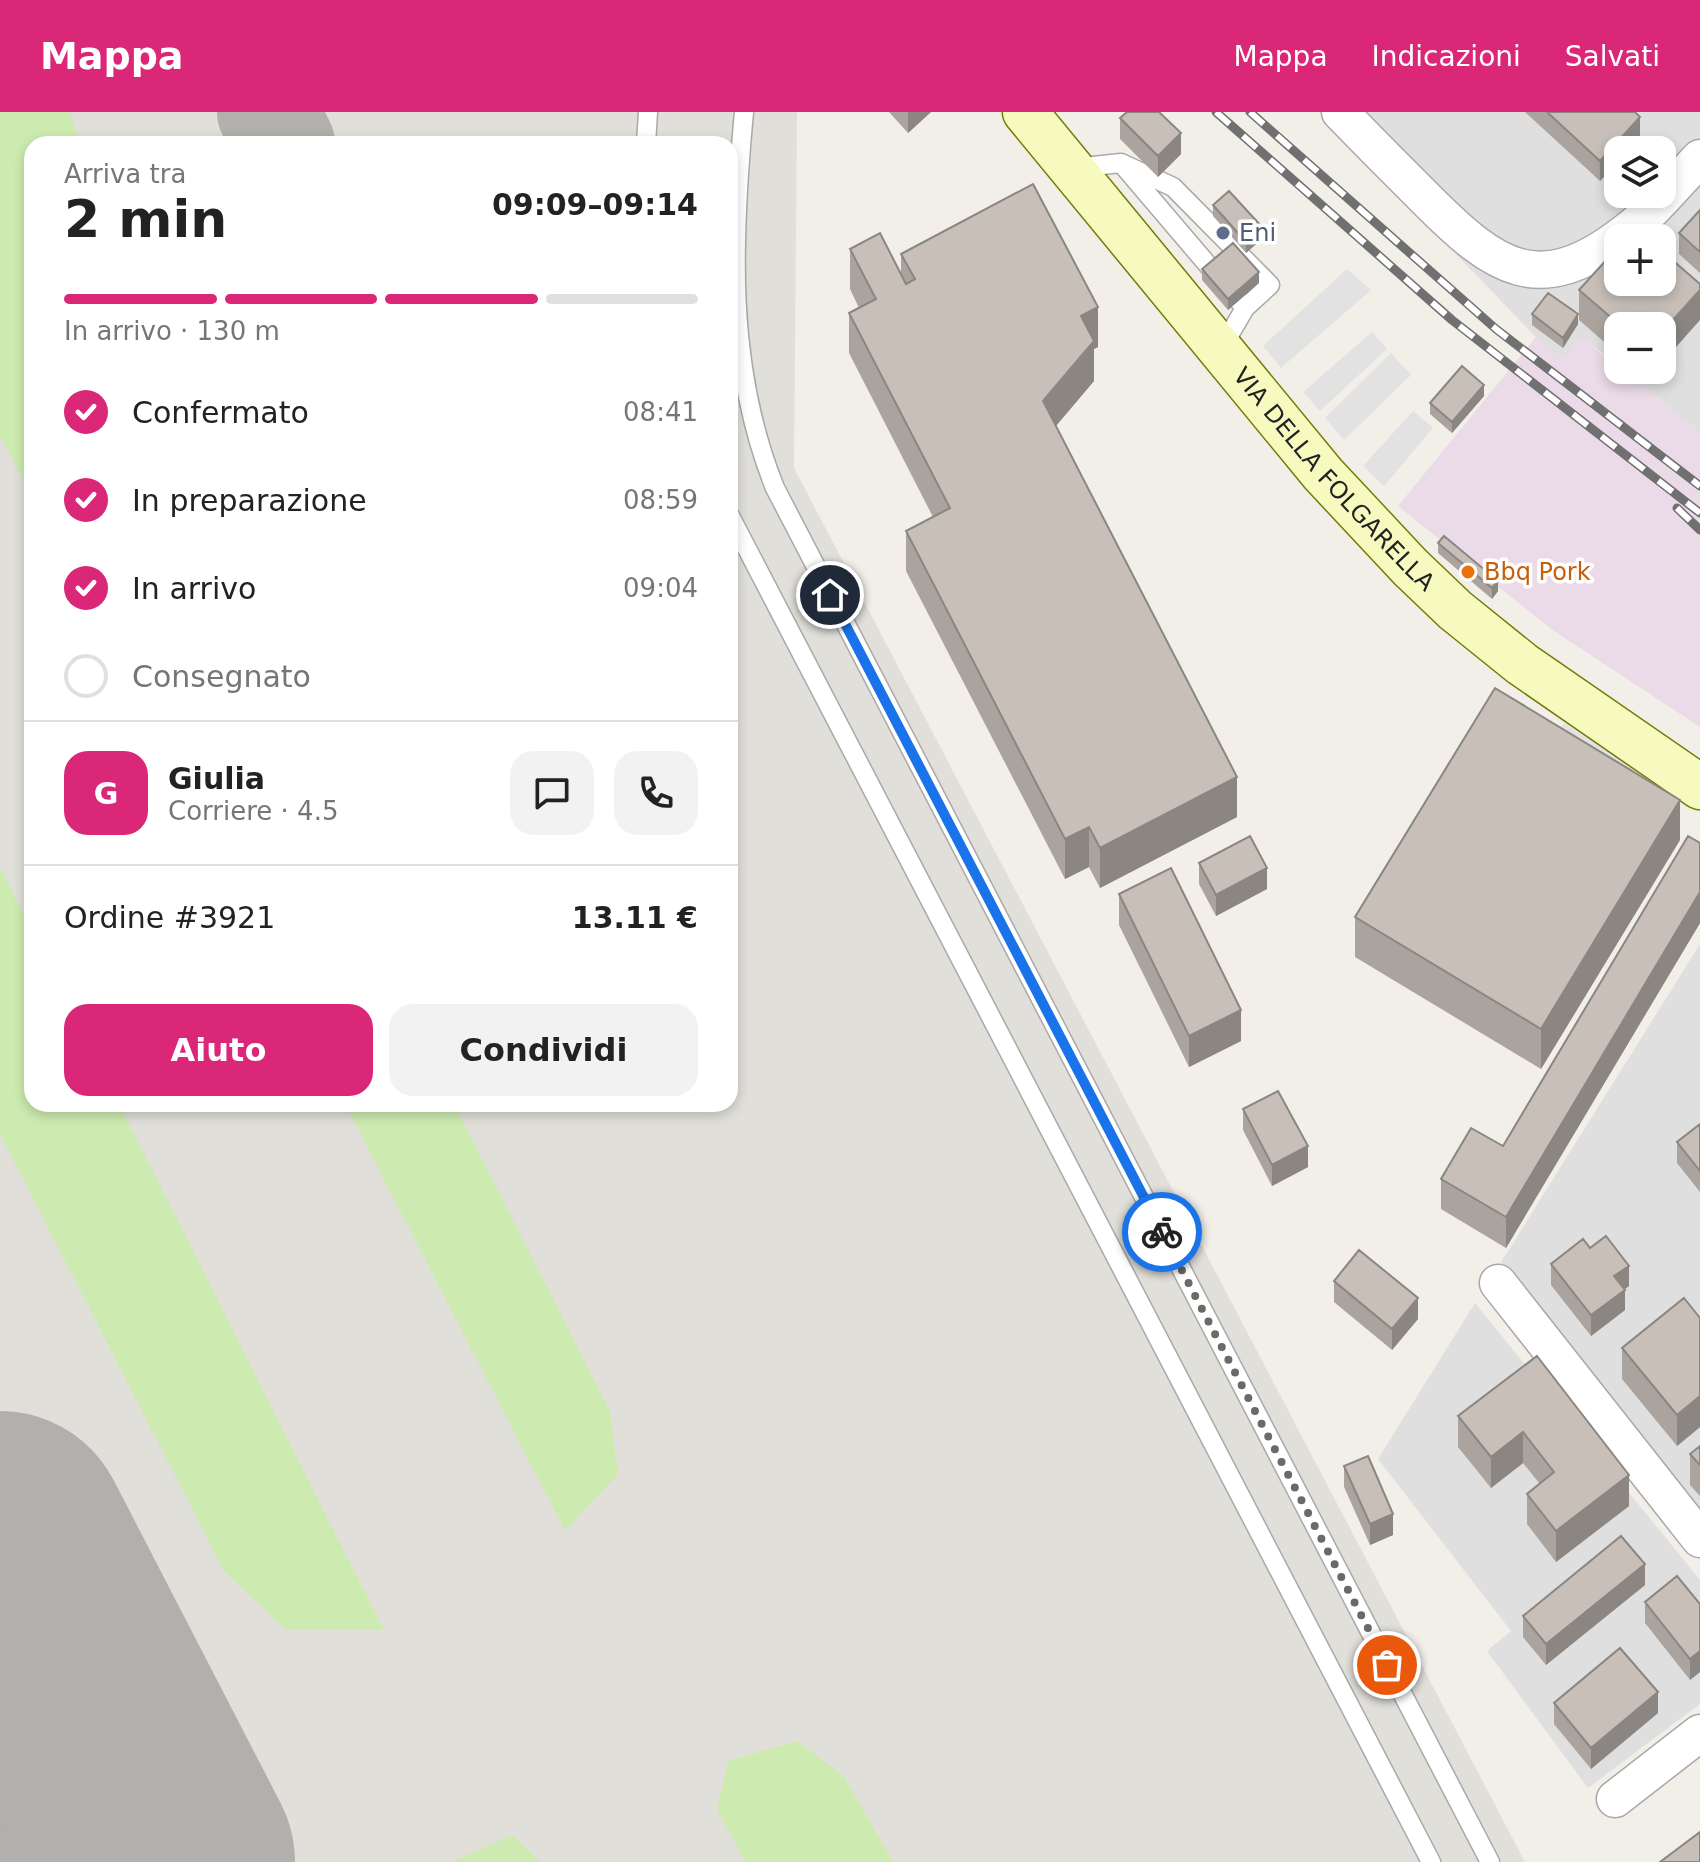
<!DOCTYPE html>
<html lang="it">
<head>
<meta charset="utf-8">
<style>
	body { margin:0; font-family:"DejaVu Sans",sans-serif; background:#f2f2f2; color:#222; height:100vh; display:flex; flex-direction:column; font-size:30px; white-space:nowrap }
	* { box-sizing:border-box; margin:0 }
	p { font-size:26px; color:#767676 }
	.icon { flex:none; width:44px; height:44px; fill:none; stroke:currentColor; stroke-width:2; stroke-linecap:round; stroke-linejoin:round }
	.map { position:relative; flex:1; overflow:hidden }
	.side { position:absolute; left:24px; top:24px; width:714px; height:976px; display:flex; flex-direction:column; background:#fff; border-radius:24px; box-shadow:0 4px 12px #0003 }
	.side>* { flex:none }
	.tools { position:absolute; left:1604px; top:24px; display:grid; gap:16px }
	.tools a { display:grid; place-items:center; width:72px; height:72px; border-radius:16px; background:#fff; box-shadow:0 4px 12px #0003; font-size:40px }
	.pin { position:absolute; display:grid; place-items:center; width:68px; height:68px; color:#fff; margin:-34px; border:4px solid #fff; border-radius:50%; box-shadow:0 2px 8px #0007 }
	.courier { position:absolute; display:grid; place-items:center; width:80px; height:80px; margin:-40px; border:6px solid #1a73e8; border-radius:50%; background:#fff; color:#222; box-shadow:0 2px 10px #0007 }
	.head em { font-style:normal; font-weight:700 }
	.head div { display:flex; flex-direction:column-reverse }
	.head { display:flex; align-items:center; justify-content:space-between; height:136px; padding:0 40px }
	h1 { font-size:52px; font-weight:700; line-height:60px }
	.bar { display:grid; grid-template-columns:repeat(4,1fr); gap:12px 8px; align-content:center; height:96px; padding:0 40px }
	.bar i { height:10px; border-radius:6px; background:#e0e0e0 }
	.bar .active { background:#db2777 }
	.bar p { grid-column:span 4 }
	.line { display:flex; align-items:center; gap:20px; padding:0 40px; border-top:2px solid #e0e0e0 }
	.line div { flex:1 }
	.round { display:grid; place-items:center; flex:none; width:84px; height:84px; border-radius:24px; background:#f2f2f2 }
	ol { padding:0 40px; list-style:none }
	li { display:flex; align-items:center; gap:24px; height:88px }
	li p { margin-inline-start:auto }
	li .icon { padding:8px; border-radius:50%; background:#db2777; color:#fff; stroke-width:4 }
	li:last-child { color:#767676 }
	li i { width:44px; height:44px; border:4px solid #e0e0e0; border-radius:50% }
	.button { display:flex; gap:16px; margin-top:auto; padding:16px 40px }
	.button a { flex:1; height:92px; border-radius:24px; background:#db2777; color:#fff; font-size:32px; font-weight:700; line-height:92px; text-align:center }
	.button a+a { background:#f2f2f2; color:#222 }
	header { display:flex; align-items:center; gap:48px; box-sizing:border-box; height:112px; padding:0 40px; background:#db2777; color:#fff }
	header strong { font-size:38px }
	nav { display:flex; gap:44px; margin-inline-start:auto; font-size:28px }
	.map>svg:first-child { display:block }
</style>
</head>
<body>
<header>
<strong>Mappa</strong>
<nav><a>Mappa</a><a>Indicazioni</a><a>Salvati</a></nav>
</header>
<div class="map">
<svg width="1700" height="1750" viewBox="0 0 1700 1750">
	<rect width="100%" height="100%" fill="#f2efe9"/>
	<!-- residential -->
	<path fill="#e0dfdf" fill-rule="evenodd" d="M1319 0H1700V321L1623 258H1662V214H1618V254L1583 226 1563 248 1536 225ZM1618 38H1662V82H1618ZM1618 126H1662V170H1618Z
		M1700 832V1405L1500 1152Z
		M1475 1191 1700 1468V1592L1588 1676 1487 1539 1511 1519 1378 1347Z"/>
	<!-- airport -->
	<path fill="#e1dfda" fill-rule="evenodd" d="M0 0H797L794 356 1525 1750H0ZM32 32H730V992H32Z"/>
	<!-- railway -->
	<path fill="#ebdbe8" d="M1536 225 1563 247 1583 225 1618 258H1623L1700 321V615L1551 517 1398 394Z"/>
	<!-- grass -->
	<path fill="#cdebb0" d="M0 0H70L80 32H32V385L0 323Z
		M0 755 32 819V992H119L384 1518H286L224 1459 0 1022Z
		M345 992H454L610 1299 618 1362 565 1419Z
		M797 1629 844 1664 893 1750H745L717 1697 728 1649Z
		M513 1723 540 1750H455L456 1748Z"/>
	<!-- parking -->
	<path fill="#e2e2e2" d="M1347 157 1371 178 1281 256 1263 234Z
		M1372 220 1387 237 1320 299 1303 280Z
		M1391 241 1411 263 1344 328 1325 306Z
		M1413 299 1433 316 1384 374 1363 354Z
		M1564 611 1669 678 1661 686 1559 618Z"/>
	<g fill="none" stroke-linecap="round" stroke-linejoin="round">
		<!-- taxiway -->
		<path stroke="#b1b0ac" stroke-width="102" d="M268 0 284 32
			M0 1671C38 1628 51 1574 46 1517
			M0 1706C56 1700 110 1709 151 1750"/>
		<!-- runway -->
		<path stroke="#b1b0ac" stroke-width="256" d="M0 1427 167 1750"/>
		<defs>
			<path id="lane" d="M744 0C732 128 726 255 775 376L1490 1750
				M646 32 648 0
				M1121 51 1173 75 1270 173 1245 196
				M1074 56 1121 51 1213 159
				M1221 237 1245 196 1239 189
				M730 404 1431 1750"/>
			<path id="street" d="M1340 0C1369 30 1398 59 1427 88 1495 156 1539 188 1626 120 1654 99 1676 71 1700 46
				M1498 1171 1700 1427
				M1615 1687 1700 1621"/>
			<g id="secondary">
				<path id="s1" d="M1025 0 1323 362 1410 455 1455 498 1522 552 1700 675"/>
			</g>
		</defs>
		<!-- lane casing -->
		<use href="#lane" stroke="#a9a9a9" stroke-width="21"/>
		<!-- street casing -->
		<use href="#street" stroke="#a9a9a9" stroke-width="39"/>
		<!-- secondary casing -->
		<use href="#secondary" stroke="#707d05" stroke-width="47"/>
		<!-- lane -->
		<use href="#lane" stroke="#fff" stroke-width="18"/>
		<!-- street -->
		<use href="#street" stroke="#fff" stroke-width="36"/>
		<!-- secondary -->
		<use href="#secondary" stroke="#f7fabf" stroke-width="44"/>
		<defs>
			<path id="rail" d="M1216 0 1452 208 1700 401
				M1250 0 1496 217 1700 374
				M1677 396 1700 418"/>
		</defs>
		<!-- rail casing -->
		<use href="#rail" stroke="#707070" stroke-width="9"/>
		<!-- rail -->
		<use href="#rail" stroke="#fff" stroke-width="6" stroke-dasharray="18" stroke-linecap="butt"/>
	</g>
	<!-- wall -->
	<path fill="#aba49e" d="M889 0H931L908 21Z
		M1525 0H1635L1640 26 1600 69Z
		M1120 6 1181 42 1158 65 1120 27Z
		M1213 93 1263 126 1246 141 1213 104Z
		M1700 98V161L1679 142V121Z
		M850 137 901 162V142L1098 235 1094 237V269L1056 314 1237 705 1100 776 1089 755 1065 767 906 459V419L933 405 849 241V201L859 196 850 177Z
		M1202 157 1259 171 1228 198 1202 168Z
		M1579 178 1662 214H1618V242L1579 208Z
		M1532 202 1578 212 1563 236 1532 213Z
		M1636 258H1656L1647 268Z
		M1484 284 1452 321 1430 302V291Z
		M1438 431 1498 479 1492 487 1438 441Z
		M1680 728 1541 957 1355 845V805Z
		M1700 731V811L1506 1136 1441 1097V1067L1503 1034Z
		M1199 751 1267 777 1216 804 1199 772Z
		M1119 782 1241 929 1189 955 1119 813Z
		M1243 997 1308 1055 1272 1074 1243 1018Z
		M1700 1012V1080L1677 1051V1030Z
		M1590 1136 1629 1174 1625 1177V1198L1591 1224 1551 1173V1152Z
		M1334 1169 1418 1207 1392 1238 1334 1190Z
		M1700 1206V1315L1677 1334 1622 1267V1236Z
		M1537 1244 1629 1394 1556 1450 1527 1412V1382L1540 1372 1523 1351 1491 1376 1458 1335V1304Z
		M1700 1334V1384L1690 1373V1342Z
		M1344 1354 1393 1423 1370 1433 1344 1375Z
		M1645 1473 1546 1553 1523 1525V1504Z
		M1645 1490 1700 1492V1560L1690 1568 1645 1511Z
		M1554 1591 1658 1601 1591 1657 1554 1612Z"/>
	<!-- shaded-wall -->
	<path fill="#8b8681" d="M908 0H931L908 21Z
		M1640 5V26L1629 38H1618V50L1600 69V49Z
		M1181 21V42L1158 65V44Z
		M1263 116V126L1246 141V130Z
		M1259 160V171L1228 198V187Z
		M1700 178V208L1662 251V220Z
		M1098 195V235L1094 237V269L1043 329V289L1081 204Z
		M1578 202V212L1563 236V226Z
		M1647 258H1656L1647 268Z
		M1484 273V284L1452 321V310Z
		M1498 469V479L1492 487V476Z
		M1237 665V705L1100 776V736Z
		M1680 688V728L1541 957V917Z
		M1089 715V755L1065 767V727Z
		M1267 756V777L1216 804V783Z
		M1700 780V811L1506 1136V1105Z
		M1241 898V929L1189 955V924Z
		M1308 1034V1055L1272 1074V1053Z
		M1629 1154V1174L1614 1185V1164Z
		M1625 1178V1198L1591 1224V1203Z
		M1418 1186V1207L1392 1238V1217Z
		M1700 1284V1315L1677 1334V1303Z
		M1523 1320V1351L1491 1376V1345Z
		M1629 1363V1394L1556 1450V1419Z
		M1393 1402V1423L1370 1433V1412Z
		M1645 1452V1473L1546 1553V1532Z
		M1700 1539V1560L1690 1568V1547Z
		M1658 1580V1601L1591 1657V1636Z"/>
	<!-- building -->
	<path fill="#c7bfb8" stroke="#8b8681" stroke-width="2" d="M1127 0H1159L1181 21 1158 44 1120 6Z
		M1547 0H1635L1640 5 1600 49Z
		M1033 72 1098 195 1081 204 1094 229 1043 289 1237 665 1100 736 1089 715 1065 727 906 419 950 396 849 201 876 187 850 137 880 121 906 172 915 167 901 142Z
		M1229 79 1263 116 1246 130 1213 93Z
		M1700 98V140L1679 121Z
		M1636 115 1648 126H1626Z
		M1233 131 1259 160 1228 187 1202 157Z
		M1618 135V170H1662V139L1700 172V178L1662 220V214H1621L1579 178Z
		M1548 181 1578 202 1563 226 1532 202Z
		M1462 254 1484 273 1452 310 1430 291Z
		M1444 424 1498 469 1492 476 1438 431Z
		M1495 576 1680 688 1541 917 1355 805Z
		M1250 724 1267 756 1216 783 1199 751Z
		M1688 724 1700 731V780L1506 1105 1441 1067 1471 1016 1503 1034Z
		M1171 756 1241 898 1189 924 1119 782Z
		M1278 979 1308 1034 1272 1053 1243 997Z
		M1700 1012V1059L1677 1030Z
		M1606 1124 1629 1154 1614 1164 1625 1178 1591 1203 1551 1152 1583 1127 1590 1136Z
		M1359 1138 1418 1186 1392 1217 1334 1169Z
		M1684 1186 1700 1206V1284L1677 1303 1622 1236Z
		M1537 1244 1629 1363 1556 1419 1527 1382 1554 1360 1523 1320 1491 1345 1458 1304Z
		M1700 1334V1353L1690 1342Z
		M1368 1344 1393 1402 1370 1412 1344 1354Z
		M1621 1424 1645 1452 1546 1532 1523 1504Z
		M1677 1464 1700 1492V1539L1690 1547 1645 1490Z
		M1620 1536 1658 1580 1591 1636 1554 1591Z
		M1700 1720V1750H1660Z"/>
	<g fill="none" stroke-linecap="round" stroke-linejoin="round">
		<!-- done -->
		<path stroke="#6b6a68" stroke-width="8" stroke-dasharray="0 14.4" d="M1162 1120 1387 1553"/>
		<!-- route -->
		<path stroke="#1a73e8" stroke-width="10" d="M830 483 1162 1120"/>
	</g>
	<!-- markers -->
	<circle fill="#5c6f8a" stroke="#fff" stroke-width="3" cx="1223" cy="121" r="8"/>
	<circle fill="#e8710a" stroke="#fff" stroke-width="3" cx="1468" cy="460" r="8"/>
	<g text-anchor="middle" dominant-baseline="central" stroke-width="7" stroke-linejoin="round" paint-order="stroke">
		<!-- service labels -->
		<g font-size="24" fill="#4e5e75" stroke="#fff" text-anchor="start">
			<text x="1239" y="121">Eni</text>
		</g>
		<!-- street labels -->
		<g font-size="24" fill="#222" stroke="#fff">
			<text stroke="none"><textPath href="#s1" startOffset="480">VIA DELLA FOLGARELLA</textPath></text>
		</g>
		<!-- food labels -->
		<g font-size="24" fill="#c56008" stroke="#fff" text-anchor="start">
			<text x="1484" y="460">Bbq Pork</text>
		</g>
	</g>
</svg>
<div class="tools">
<a><svg class="icon" aria-label="layers" viewBox="0 0 24 24"><path d="M12 4l9 5-9 5-9-5zM3 14l9 5 9-5"/></svg></a>
<a>+</a>
<a>−</a>
</div>
<div class="pin" style="left:1387px;top:1553px;background:#ea580c"><svg class="icon" aria-label="bag" viewBox="0 0 24 24"><path d="M5 8h14l-1 12H6zM9 8a3 3 0 0 1 6 0"/></svg></div>
<div class="pin" style="left:830px;top:483px;background:#1f2937"><svg class="icon" aria-label="home" viewBox="0 0 24 24"><path d="M3 11l9-7 9 7M6 9v11h12V9"/></svg></div>
<div class="courier" style="left:1162px;top:1120px"><svg class="icon" aria-label="bike" viewBox="0 0 24 24"><circle cx="6" cy="16" r="4"/><circle cx="18" cy="16" r="4"/><path d="M6 16l4-8h5l3 8M10 8l3 8H6M13 5h3"/></svg></div>
<section class="side">
<div class="head"><div><h1>2 min</h1><p>Arriva tra</p></div><em>09:09–09:14</em></div>
<div class="bar"><i class="active"></i><i class="active"></i><i class="active"></i><i></i><p>In arrivo · 130 m</p></div>
<ol>
<li><svg class="icon" aria-label="check" viewBox="0 0 24 24"><path d="M5 12l5 5 9-10"/></svg>Confermato<p>08:41</p></li>
<li><svg class="icon" aria-label="check" viewBox="0 0 24 24"><path d="M5 12l5 5 9-10"/></svg>In preparazione<p>08:59</p></li>
<li><svg class="icon" aria-label="check" viewBox="0 0 24 24"><path d="M5 12l5 5 9-10"/></svg>In arrivo<p>09:04</p></li>
<li><i></i>Consegnato</li>
</ol>
<div class="line" style="height:144px"><b class="round" style="background:#db2777;color:#fff">G</b><div><b>Giulia</b><p>Corriere · 4.5</p></div><a class="round"><svg class="icon" aria-label="chat" viewBox="0 0 24 24"><path d="M4 5h16v11H9l-5 4z"/></svg></a><a class="round"><svg class="icon" aria-label="phone" viewBox="0 0 24 24"><path d="M5 4h4l2 5-3 2q2 4 5 5l2-3 5 2v4C11 20 4 13 5 4z"/></svg></a></div>
<div class="line" style="height:104px"><div>Ordine #3921</div><b>13.11 €</b></div>
<div class="button"><a>Aiuto</a><a>Condividi</a></div>
</section>
</div>
</body>
</html>
